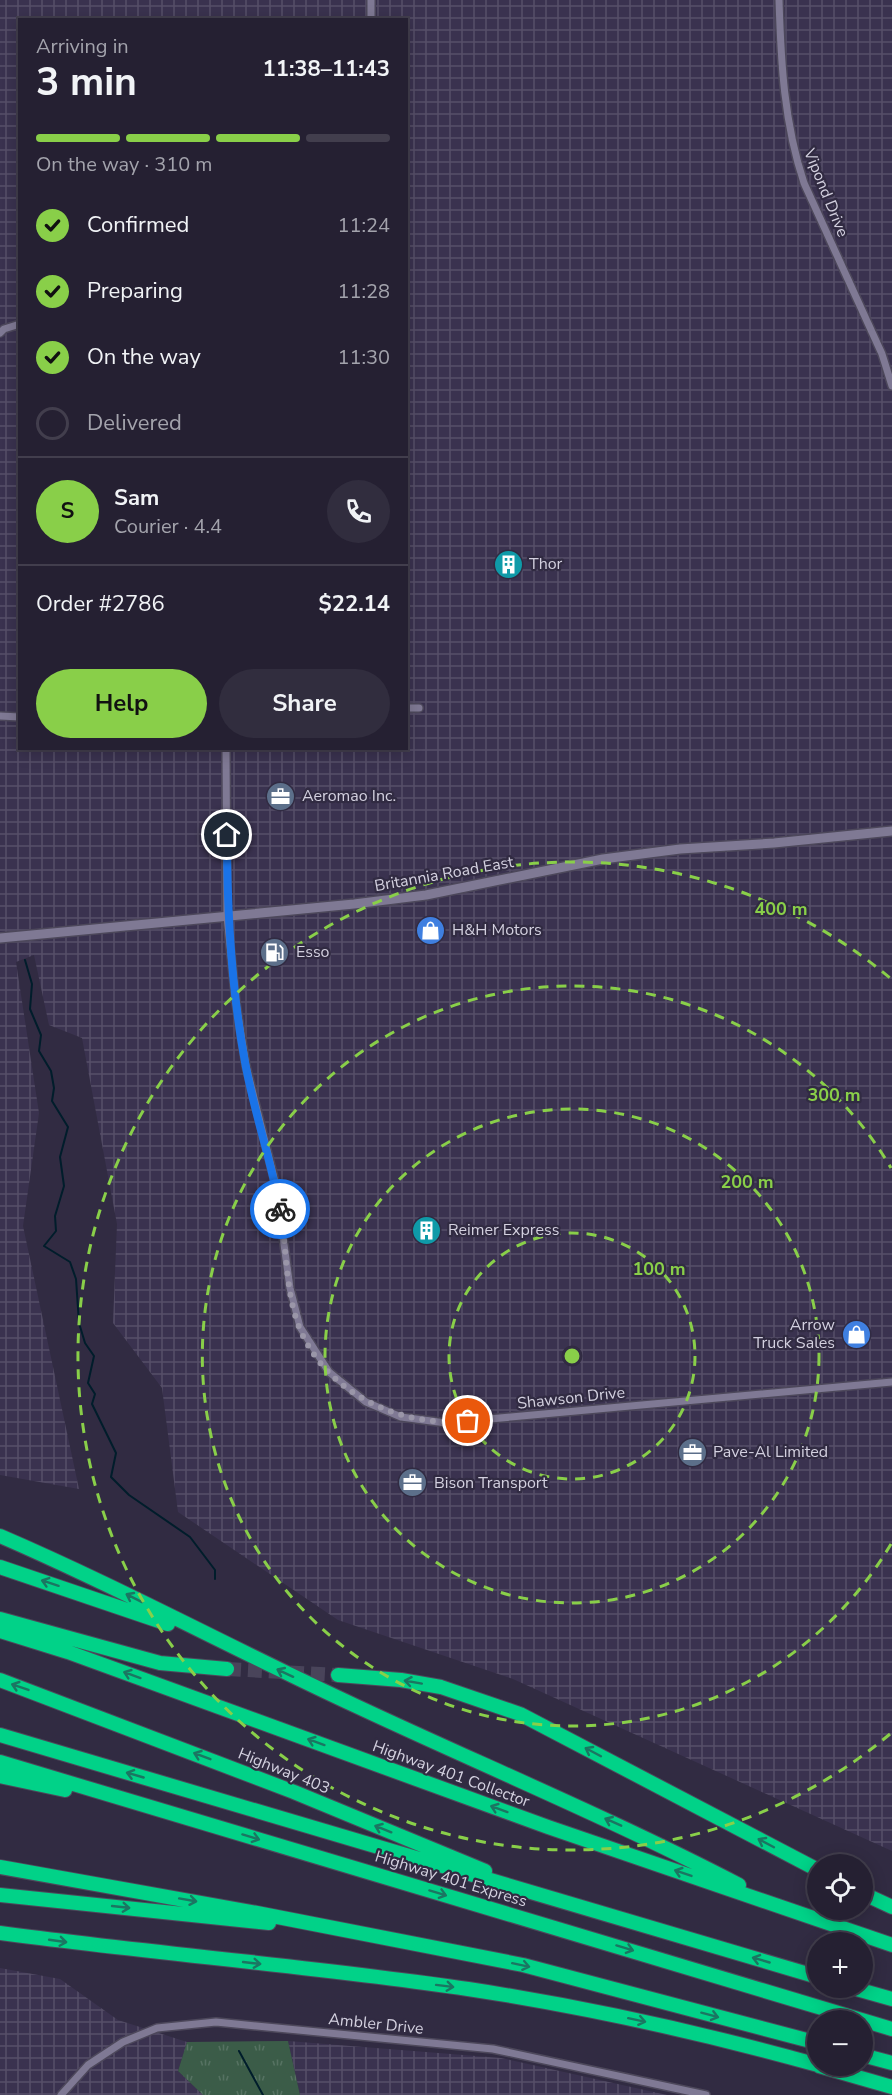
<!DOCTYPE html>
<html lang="en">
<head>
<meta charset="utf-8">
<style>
	body { margin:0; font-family:"Nunito Sans",sans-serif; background:#312d3e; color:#f1f3f6; height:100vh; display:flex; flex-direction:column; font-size:22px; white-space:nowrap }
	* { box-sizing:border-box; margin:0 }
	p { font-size:20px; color:#a3a3ac }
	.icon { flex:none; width:33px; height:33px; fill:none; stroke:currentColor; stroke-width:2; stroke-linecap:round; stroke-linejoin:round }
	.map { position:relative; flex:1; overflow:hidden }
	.drawer { position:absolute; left:18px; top:18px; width:390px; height:732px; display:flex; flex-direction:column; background:#252032; border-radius:0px; box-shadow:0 3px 15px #0003,0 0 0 2px #423e4d }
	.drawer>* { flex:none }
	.fabs { position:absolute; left:807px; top:1854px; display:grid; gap:12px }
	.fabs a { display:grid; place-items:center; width:66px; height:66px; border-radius:50%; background:#252032; box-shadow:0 3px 15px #0003,0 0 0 2px #423e4d; font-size:30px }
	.pin { position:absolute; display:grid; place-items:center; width:51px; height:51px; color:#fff; margin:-26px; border:3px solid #fff; border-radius:50%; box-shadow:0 2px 6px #0007 }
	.courier { position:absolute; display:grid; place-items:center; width:60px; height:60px; margin:-30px; border:4px solid #1a73e8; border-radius:50%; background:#fff; color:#222; box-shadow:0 2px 8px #0007 }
	.summary em { font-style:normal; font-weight:700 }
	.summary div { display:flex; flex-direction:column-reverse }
	.summary { display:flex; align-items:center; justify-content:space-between; height:102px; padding:0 18px }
	h1 { font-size:39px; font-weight:700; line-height:45px }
	.bar { display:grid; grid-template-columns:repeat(4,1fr); gap:9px 6px; align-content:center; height:72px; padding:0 18px }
	.bar i { height:8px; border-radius:4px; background:#423e4d }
	.bar .current { background:#89cf49 }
	.bar p { grid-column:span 4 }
	.line { display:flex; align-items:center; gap:15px; padding:0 18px; border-top:2px solid #423e4d }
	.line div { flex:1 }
	.round { display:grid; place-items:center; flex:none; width:63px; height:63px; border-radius:32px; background:#312d3e }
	ol { padding:0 18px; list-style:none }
	li { display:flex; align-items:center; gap:18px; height:66px }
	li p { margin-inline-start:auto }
	li .icon { padding:6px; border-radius:50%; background:#89cf49; color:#111; stroke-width:4 }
	li:last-child { color:#a3a3ac }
	li i { width:33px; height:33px; border:3px solid #423e4d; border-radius:50% }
	.primary-button { display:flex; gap:12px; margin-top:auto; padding:12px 18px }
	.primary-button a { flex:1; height:69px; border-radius:36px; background:#89cf49; color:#111; font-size:24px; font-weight:700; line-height:69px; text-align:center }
	.primary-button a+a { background:#312d3e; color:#f1f3f6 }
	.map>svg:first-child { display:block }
</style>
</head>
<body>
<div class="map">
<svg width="892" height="2095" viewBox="0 0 892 2095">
	<defs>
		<pattern id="industrial-grid" width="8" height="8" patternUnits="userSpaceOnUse" patternTransform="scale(1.5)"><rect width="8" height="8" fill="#3a324f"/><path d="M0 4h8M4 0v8" fill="none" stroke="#564f68"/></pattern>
		<pattern id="grass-tufts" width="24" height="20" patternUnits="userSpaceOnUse" patternTransform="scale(1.5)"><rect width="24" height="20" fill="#3b5c48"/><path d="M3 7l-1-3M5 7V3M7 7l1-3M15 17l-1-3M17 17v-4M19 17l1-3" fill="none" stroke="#567262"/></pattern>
	</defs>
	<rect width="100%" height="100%" fill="#312b42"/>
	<!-- industrial -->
	<path fill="url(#industrial-grid)" fill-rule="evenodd" d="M0 0H892V1851L513 1679 338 1620 178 1512 162 1388 113 1323 117 1224 82 1038 49 1025 34 955 16 962 39 1113 23 1226 79 1489 0 1475ZM20 20H406V748H20Z
		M0 1968 60 1979 118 2020 187 2042 178 2071 203 2095H0Z
		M288 2041 501 2058 667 2095H300Z"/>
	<!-- grass -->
	<path fill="url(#grass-tufts)" d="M288 2041 300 2095H203L178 2071 187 2042Z"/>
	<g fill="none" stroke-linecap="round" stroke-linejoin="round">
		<!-- stream -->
		<path stroke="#001d2b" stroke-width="2" d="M25 960 32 984 30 1009 41 1035 39 1051 51 1071 54 1088 52 1101 68 1127 60 1157 64 1186 55 1216 56 1231 44 1246 70 1262 76 1279 79 1323 85 1343 94 1356 88 1383 95 1394 92 1404 116 1453 111 1477 129 1495 190 1537 215 1570V1579
			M239 2051 263 2095"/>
		<!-- motorway-tunnel -->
		<path stroke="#49445a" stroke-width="14" stroke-dasharray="14 7" stroke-linecap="butt" d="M227 1669 338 1675"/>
		<defs>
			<path id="minor" d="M779 0C781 63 784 123 804 183L882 354 892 386
				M371 20V0
				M0 333 4 329 20 324
				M406 708H419
				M0 716 20 717
				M226 748 227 916 236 1003 246 1066 276 1186 290 1288 300 1327 329 1372 366 1402 401 1417 446 1423 892 1382
				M61 2095 88 2065 123 2042 157 2028 216 2022 493 2049 706 2095"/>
			<path id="tertiary" d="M0 938 354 904 426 895 603 859 680 849 774 843 892 831"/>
			<path id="motorway" d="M0 1536C121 1588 237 1651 356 1706 484 1766 614 1820 739 1885
				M0 1567 168 1624
				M0 1619 160 1663 227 1669
				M0 1631 68 1652 548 1827 892 1945
				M338 1675 401 1680 441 1687 520 1714 818 1870
				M0 1680 294 1792 485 1871
				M0 1735 818 1977
				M0 1762 892 2029
				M0 1776 65 1790
				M0 1867 257 1913 523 1965 818 2043
				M862 1893 892 1907
				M0 1895 269 1923
				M0 1933C156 1954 313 1966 468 1989 586 2007 703 2033 818 2065
				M853 1988 892 1999
				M862 2055 892 2063
				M819 2066 892 2087"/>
		</defs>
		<!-- minor casing -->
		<use href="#minor" stroke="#4d485b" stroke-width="10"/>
		<!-- tertiary casing -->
		<use href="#tertiary" stroke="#4d485b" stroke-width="12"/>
		<!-- motorway casing -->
		<use href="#motorway" stroke="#4d485b" stroke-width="16"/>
		<!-- minor -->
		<use href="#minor" stroke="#7f7994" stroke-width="7"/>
		<!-- tertiary -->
		<use href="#tertiary" stroke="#7f7994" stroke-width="9"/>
		<!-- motorway -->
		<use href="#motorway" stroke="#01d288" stroke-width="14"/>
	</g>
	<!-- one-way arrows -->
	<defs><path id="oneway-shaft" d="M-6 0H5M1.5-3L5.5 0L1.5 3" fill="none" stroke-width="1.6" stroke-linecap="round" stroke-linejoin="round" transform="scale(1.5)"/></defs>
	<g stroke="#1b7662">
		<use href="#oneway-shaft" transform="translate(50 1583) rotate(-162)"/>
		<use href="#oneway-shaft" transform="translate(134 1598) rotate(-153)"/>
		<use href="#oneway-shaft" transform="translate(285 1673) rotate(-155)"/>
		<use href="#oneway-shaft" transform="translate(132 1675) rotate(-160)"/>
		<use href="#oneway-shaft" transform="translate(413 1682) rotate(-170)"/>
		<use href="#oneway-shaft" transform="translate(20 1687) rotate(-161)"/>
		<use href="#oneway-shaft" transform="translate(316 1742) rotate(-160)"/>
		<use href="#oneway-shaft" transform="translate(593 1752) rotate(-152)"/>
		<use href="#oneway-shaft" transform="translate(202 1756) rotate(-159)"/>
		<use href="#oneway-shaft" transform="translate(135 1775) rotate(-164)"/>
		<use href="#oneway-shaft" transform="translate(499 1809) rotate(-160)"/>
		<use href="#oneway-shaft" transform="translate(613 1822) rotate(-156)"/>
		<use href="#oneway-shaft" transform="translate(383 1829) rotate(-158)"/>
		<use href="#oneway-shaft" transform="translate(251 1837) rotate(17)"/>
		<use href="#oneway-shaft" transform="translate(766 1843) rotate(-152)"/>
		<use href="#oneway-shaft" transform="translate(683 1873) rotate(-161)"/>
		<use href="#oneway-shaft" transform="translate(438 1893) rotate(17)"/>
		<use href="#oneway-shaft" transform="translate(188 1900) rotate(10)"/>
		<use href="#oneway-shaft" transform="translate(121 1907) rotate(6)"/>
		<use href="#oneway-shaft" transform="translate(58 1941) rotate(8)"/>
		<use href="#oneway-shaft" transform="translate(625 1948) rotate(17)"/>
		<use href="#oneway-shaft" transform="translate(761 1960) rotate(-164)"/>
		<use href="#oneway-shaft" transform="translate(252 1963) rotate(6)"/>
		<use href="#oneway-shaft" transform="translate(521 1965) rotate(12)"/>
		<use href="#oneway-shaft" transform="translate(445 1986) rotate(7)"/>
		<use href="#oneway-shaft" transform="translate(710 2015) rotate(15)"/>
		<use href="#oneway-shaft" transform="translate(637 2020) rotate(12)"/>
	</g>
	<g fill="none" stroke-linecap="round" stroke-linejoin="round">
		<!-- done -->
		<path stroke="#9a96a8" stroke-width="6" stroke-dasharray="0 10.8" d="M280 1209C287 1248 285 1290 299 1327 326 1394 401 1428 468 1421"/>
		<!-- route -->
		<path stroke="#1a73e8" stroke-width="8" d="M227 835C227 911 231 987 245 1062 254 1112 271 1160 280 1209"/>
	</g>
	<!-- distance rings -->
	<g fill="none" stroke="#89cf49" stroke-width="3" stroke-dasharray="10 8">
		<circle cx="572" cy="1356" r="123"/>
		<circle cx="572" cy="1356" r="247"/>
		<path d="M891 1544A370 370 0 1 1 891 1168"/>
		<path d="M890 1734A494 494 0 1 1 890 978"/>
	</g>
	<!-- icons -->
	<defs>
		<symbol id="building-disc" viewBox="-11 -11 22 22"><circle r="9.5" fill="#0f9aa8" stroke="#312b42"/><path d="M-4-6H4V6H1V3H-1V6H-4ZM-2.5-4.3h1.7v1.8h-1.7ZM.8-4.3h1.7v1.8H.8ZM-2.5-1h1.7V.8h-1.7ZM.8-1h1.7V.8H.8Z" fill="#fff"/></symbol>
		<symbol id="office-disc" viewBox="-11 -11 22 22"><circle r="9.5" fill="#5c6f8a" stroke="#312b42"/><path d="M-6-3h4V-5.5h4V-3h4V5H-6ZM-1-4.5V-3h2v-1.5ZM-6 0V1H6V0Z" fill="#fff"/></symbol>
		<symbol id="shop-disc" viewBox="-11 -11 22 22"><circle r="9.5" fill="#3f7fe0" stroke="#312b42"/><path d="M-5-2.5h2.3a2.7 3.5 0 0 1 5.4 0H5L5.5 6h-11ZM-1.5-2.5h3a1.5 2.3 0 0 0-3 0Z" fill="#fff"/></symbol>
		<symbol id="fuel-disc" viewBox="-11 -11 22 22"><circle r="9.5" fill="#5c6f8a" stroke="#312b42"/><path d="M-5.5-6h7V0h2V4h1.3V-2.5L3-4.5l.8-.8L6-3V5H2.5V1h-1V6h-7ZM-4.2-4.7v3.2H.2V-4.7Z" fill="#fff"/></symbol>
	</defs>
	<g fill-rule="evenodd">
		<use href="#building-disc" x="492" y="548" width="33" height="33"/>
		<use href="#office-disc" x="264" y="780" width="33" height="33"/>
		<use href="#shop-disc" x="414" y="914" width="33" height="33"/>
		<use href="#fuel-disc" x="258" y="936" width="33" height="33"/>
		<use href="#building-disc" x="410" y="1214" width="33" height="33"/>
		<use href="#shop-disc" x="840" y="1318" width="33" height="33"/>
		<use href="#office-disc" x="676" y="1436" width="33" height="33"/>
		<use href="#office-disc" x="396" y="1466" width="33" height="33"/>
	</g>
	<g text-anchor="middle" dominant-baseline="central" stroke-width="4.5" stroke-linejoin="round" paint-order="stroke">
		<!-- street labels -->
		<g font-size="16" fill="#d3d0df" stroke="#312b42">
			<text transform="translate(826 193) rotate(68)">Vipond Drive</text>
			<text transform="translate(444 874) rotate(-10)">Britannia Road East</text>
			<text transform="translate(571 1398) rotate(-6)">Shawson Drive</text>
			<text transform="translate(284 1771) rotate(22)">Highway 403</text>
			<text transform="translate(451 1774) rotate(20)">Highway 401 Collector</text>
			<text transform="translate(451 1879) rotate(17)">Highway 401 Express</text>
			<text transform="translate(376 2024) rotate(6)">Ambler Drive</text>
		</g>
		<!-- poi labels -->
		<g font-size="16" fill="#d3d0df" stroke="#312b42" text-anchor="start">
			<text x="529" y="564">Thor</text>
			<text x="302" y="796">Aeromao Inc.</text>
			<text x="452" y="930">H&amp;H Motors</text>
			<text x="296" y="952">Esso</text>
			<text x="448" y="1230">Reimer Express</text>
			<text x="835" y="1325" text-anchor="end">Arrow<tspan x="835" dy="18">Truck Sales</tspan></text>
			<text x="713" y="1452">Pave-Al Limited</text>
			<text x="434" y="1483">Bison Transport</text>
		</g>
	</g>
	<circle cx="572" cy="1356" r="9" fill="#89cf49" stroke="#312b42" stroke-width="3"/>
	<g font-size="18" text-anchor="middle" font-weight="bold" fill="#89cf49" stroke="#312b42" stroke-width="4.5" stroke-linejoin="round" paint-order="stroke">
		<text x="781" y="915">400 m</text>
		<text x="834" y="1101">300 m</text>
		<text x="747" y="1188">200 m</text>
		<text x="659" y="1275">100 m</text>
	</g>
</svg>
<div class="fabs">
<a><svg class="icon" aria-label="locate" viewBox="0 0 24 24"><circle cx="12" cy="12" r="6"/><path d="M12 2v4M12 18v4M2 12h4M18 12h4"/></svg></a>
<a>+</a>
<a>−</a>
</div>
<div class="pin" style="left:468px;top:1421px;background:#ea580c"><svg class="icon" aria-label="bag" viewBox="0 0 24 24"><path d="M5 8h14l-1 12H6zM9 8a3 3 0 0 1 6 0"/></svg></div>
<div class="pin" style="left:227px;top:835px;background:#1f2937"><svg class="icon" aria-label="home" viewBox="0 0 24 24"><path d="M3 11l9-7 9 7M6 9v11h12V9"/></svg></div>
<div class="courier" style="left:280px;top:1209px"><svg class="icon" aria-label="bike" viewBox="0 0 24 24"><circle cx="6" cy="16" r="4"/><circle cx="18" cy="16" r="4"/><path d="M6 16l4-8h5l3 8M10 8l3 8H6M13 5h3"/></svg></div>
<section class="drawer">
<div class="summary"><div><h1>3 min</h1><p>Arriving in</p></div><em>11:38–11:43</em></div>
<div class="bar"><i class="current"></i><i class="current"></i><i class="current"></i><i></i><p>On the way · 310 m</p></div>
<ol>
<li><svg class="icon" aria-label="check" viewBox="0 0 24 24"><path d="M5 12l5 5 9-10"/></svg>Confirmed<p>11:24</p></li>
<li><svg class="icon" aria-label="check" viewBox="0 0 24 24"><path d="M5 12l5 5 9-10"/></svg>Preparing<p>11:28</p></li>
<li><svg class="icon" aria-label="check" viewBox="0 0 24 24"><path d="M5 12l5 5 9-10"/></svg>On the way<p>11:30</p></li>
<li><i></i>Delivered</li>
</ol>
<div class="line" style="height:108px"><b class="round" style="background:#89cf49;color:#111">S</b><div><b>Sam</b><p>Courier · 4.4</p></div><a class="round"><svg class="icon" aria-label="phone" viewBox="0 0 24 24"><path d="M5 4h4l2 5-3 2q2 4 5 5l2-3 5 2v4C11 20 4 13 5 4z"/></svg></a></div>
<div class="line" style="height:78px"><div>Order #2786</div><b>$22.14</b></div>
<div class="primary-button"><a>Help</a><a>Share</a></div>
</section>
</div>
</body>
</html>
